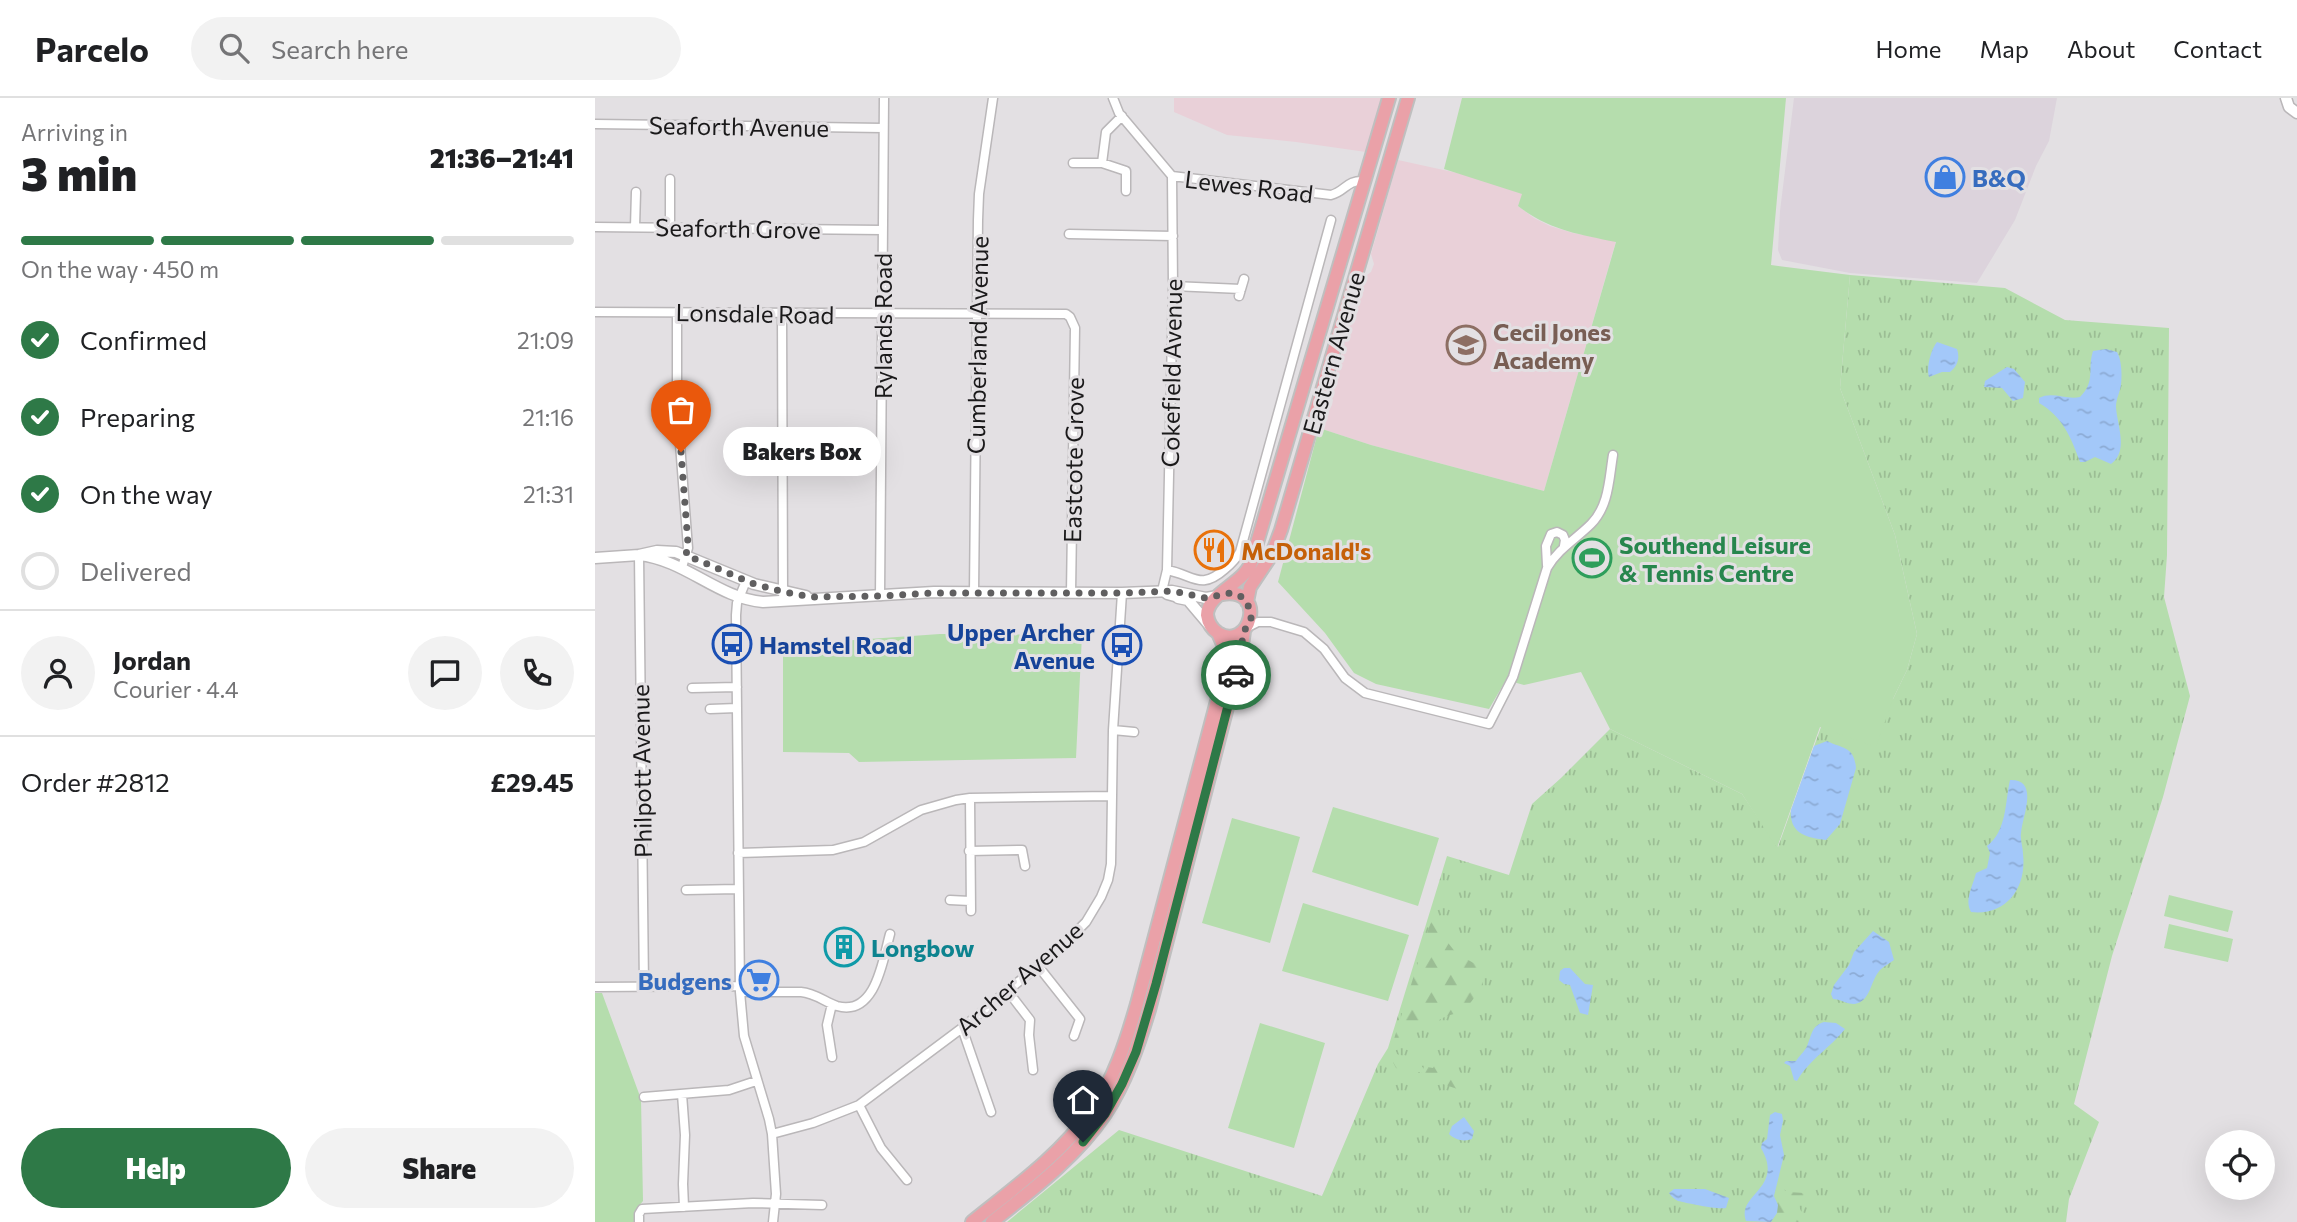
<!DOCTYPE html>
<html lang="en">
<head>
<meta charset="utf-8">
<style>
	body { margin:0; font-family:Commissioner,sans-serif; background:#f2f2f2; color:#202124; height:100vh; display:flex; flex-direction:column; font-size:26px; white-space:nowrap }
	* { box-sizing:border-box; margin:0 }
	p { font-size:23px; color:#757577 }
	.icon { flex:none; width:38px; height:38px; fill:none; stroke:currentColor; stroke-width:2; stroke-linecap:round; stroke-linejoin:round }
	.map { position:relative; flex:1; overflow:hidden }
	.side { display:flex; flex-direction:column; background:#fff; width:595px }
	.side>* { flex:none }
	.buttons { position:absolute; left:1610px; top:1032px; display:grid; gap:14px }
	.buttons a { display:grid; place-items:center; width:70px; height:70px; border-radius:50%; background:#fff; box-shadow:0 7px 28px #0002; font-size:35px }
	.pin { position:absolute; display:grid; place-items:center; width:60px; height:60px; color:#fff; margin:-72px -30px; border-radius:50% 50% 50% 0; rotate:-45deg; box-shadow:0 0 7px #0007 }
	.pin .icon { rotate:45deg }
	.courier { position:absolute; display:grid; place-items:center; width:70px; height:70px; margin:-35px; border:5px solid #2e7947; border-radius:50%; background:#fff; color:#222; box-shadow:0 2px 9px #0007 }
	.bubble { position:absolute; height:49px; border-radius:24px; background:#fff; box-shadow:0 7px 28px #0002; font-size:23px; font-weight:800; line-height:49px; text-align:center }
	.headline em { font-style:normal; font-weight:800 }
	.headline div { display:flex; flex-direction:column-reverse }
	.headline { display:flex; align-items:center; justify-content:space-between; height:119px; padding:0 21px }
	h1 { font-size:46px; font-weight:800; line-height:52px }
	.bar { display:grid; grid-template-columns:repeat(4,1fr); gap:10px 7px; align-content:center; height:84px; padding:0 21px }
	.bar i { height:9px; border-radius:5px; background:#e0e0e0 }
	.bar .selected { background:#2e7947 }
	.bar p { grid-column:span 4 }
	.line { display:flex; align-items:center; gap:18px; padding:0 21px; border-top:2px solid #e0e0e0 }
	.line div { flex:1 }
	.round { display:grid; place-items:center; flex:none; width:74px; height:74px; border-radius:37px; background:#f2f2f2 }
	ol { padding:0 21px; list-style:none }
	li { display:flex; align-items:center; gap:21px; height:77px }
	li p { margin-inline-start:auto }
	li .icon { padding:7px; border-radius:50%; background:#2e7947; color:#fff; stroke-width:4 }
	li:last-child { color:#757577 }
	li i { width:38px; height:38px; border:4px solid #e0e0e0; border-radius:50% }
	.cta { display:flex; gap:14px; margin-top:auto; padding:14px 21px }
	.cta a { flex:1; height:80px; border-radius:42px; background:#2e7947; color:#fff; font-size:28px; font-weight:800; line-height:80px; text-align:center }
	.cta a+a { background:#f2f2f2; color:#202124 }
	header { display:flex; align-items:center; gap:42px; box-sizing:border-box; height:98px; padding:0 35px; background:#fff; border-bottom:2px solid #e0e0e0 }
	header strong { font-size:33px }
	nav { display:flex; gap:38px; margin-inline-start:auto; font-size:24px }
	.search { width:490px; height:63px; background:#f2f2f2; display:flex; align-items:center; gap:18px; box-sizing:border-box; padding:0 24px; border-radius:38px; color:#757577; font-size:26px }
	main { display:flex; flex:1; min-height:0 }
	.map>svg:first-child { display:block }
</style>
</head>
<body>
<header>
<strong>Parcelo</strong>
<div class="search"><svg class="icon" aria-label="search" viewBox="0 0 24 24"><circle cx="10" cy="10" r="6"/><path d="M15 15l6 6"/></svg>Search here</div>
<nav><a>Home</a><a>Map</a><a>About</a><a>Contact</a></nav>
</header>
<main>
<section class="side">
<div class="headline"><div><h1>3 min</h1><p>Arriving in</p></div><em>21:36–21:41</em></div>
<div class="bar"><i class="selected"></i><i class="selected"></i><i class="selected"></i><i></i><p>On the way · 450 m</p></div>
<ol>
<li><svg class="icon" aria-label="check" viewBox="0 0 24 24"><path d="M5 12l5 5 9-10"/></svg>Confirmed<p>21:09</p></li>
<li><svg class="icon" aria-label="check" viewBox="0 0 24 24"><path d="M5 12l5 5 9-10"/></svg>Preparing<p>21:16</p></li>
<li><svg class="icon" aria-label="check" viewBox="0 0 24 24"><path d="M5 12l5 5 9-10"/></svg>On the way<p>21:31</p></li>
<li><i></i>Delivered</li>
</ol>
<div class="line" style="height:126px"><a class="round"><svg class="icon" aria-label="person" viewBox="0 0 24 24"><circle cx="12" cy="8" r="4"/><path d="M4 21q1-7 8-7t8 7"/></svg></a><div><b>Jordan</b><p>Courier · 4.4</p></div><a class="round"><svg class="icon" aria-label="chat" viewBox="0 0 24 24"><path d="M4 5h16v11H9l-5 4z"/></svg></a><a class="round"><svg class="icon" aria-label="phone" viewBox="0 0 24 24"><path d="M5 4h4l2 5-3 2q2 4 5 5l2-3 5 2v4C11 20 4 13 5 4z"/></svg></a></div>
<div class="line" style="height:91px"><div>Order #2812</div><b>£29.45</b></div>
<div class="cta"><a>Help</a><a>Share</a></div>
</section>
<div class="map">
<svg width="1702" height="1124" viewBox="0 0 1702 1124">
	<defs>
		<pattern id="grass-tufts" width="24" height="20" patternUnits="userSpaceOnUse" patternTransform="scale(1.75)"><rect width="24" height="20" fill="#b5ddad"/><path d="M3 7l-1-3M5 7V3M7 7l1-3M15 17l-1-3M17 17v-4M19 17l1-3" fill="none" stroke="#9bbd94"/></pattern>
		<pattern id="forest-firs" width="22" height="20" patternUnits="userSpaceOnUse" patternTransform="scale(1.75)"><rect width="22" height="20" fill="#b5ddad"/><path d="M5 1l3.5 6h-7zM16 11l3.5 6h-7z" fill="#9bbd94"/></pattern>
		<pattern id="water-ripples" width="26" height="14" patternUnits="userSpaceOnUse" patternTransform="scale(1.75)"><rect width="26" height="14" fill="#a3c8f9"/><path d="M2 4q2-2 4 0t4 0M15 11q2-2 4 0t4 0" fill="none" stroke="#8cabd5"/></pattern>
	</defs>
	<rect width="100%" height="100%" fill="#e3e0e3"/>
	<!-- built -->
	<path fill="#dcd3dc" d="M1199 0H1462L1454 43 1441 68 1420 122 1382 185 1255 175 1187 162 1183 152 1185 113Z"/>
	<!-- education -->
	<path fill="#e9d0d8" d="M579 0H786L771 54 701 44 632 37 579 14Z
		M803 62 876 78 928 96 923 108 939 120 955 128 978 135 1021 143 949 393 776 347 724 330 727 320 737 307 738 302 735 296 769 179 776 174 779 166 776 156Z"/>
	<!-- grass -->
	<path fill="url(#grass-tufts)" d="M1255 177 1410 190 1470 222 1574 230 1572 457 1569 499 1595 598 1568 699 1517 858 1479 1006 1504 1024 1474 1101 1471 1124H412L524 1032 727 1098 783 966 793 950 852 758 914 777 937 706 966 680 1015 631 1147 696 1183 749 1226 629 1298 601 1312 572 1322 536 1300 437 1245 290Z"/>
	<!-- forest -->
	<path fill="url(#forest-firs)" d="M836 823 861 855 889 871 885 899 879 900 873 908 862 912 859 916C845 919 837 928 823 934 818 936 811 935 806 936L800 951 802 956 812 960 816 965 825 966 829 971 832 969 838 970 841 965C857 966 873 977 879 991L874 995 836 982 826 974 814 975 801 970 794 957Z
		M1184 1089 1193 1094 1209 1095 1210 1097 1202 1104 1206 1113 1216 1120 1217 1124H1187L1180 1120 1177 1103 1181 1090Z"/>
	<!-- green -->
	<path fill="#b5ddad" d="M867 0H1191L1176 167 1255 177 1245 290 1300 437 1322 536 1312 572 1298 601 1281 649 1225 629 1182 750 1147 696 1015 631 986 574 929 587 911 582 894 611 781 586 759 575 730 535 683 484 724 330 776 347 949 393 1021 144C983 136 954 132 923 108L927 96 849 71Z
		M345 536 487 537 481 660 264 664 254 655 188 654V547Z
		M738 709 844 740 823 808 717 774Z
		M637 720 705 739 675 845 607 825Z
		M1574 797 1638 813 1633 834 1569 818Z
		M708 805 814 837 793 903 687 873Z
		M1574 826 1638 841 1633 864 1569 850Z
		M0 895H7L46 1001 48 1103 39 1114 40 1124H0Z
		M665 925 730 945 699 1050 633 1030Z"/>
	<!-- water -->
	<path fill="url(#water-ripples)" d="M1342 244 1362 251C1365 260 1363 268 1355 274H1347L1334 279C1331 270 1336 251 1342 244Z
		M1511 251 1522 254C1527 263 1527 277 1526 287 1525 294 1521 301 1521 309 1522 327 1534 353 1516 366L1500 359 1490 364H1485C1476 339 1467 318 1444 305V300C1457 293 1471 302 1485 299 1501 283 1492 272 1498 253Z
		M1412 269 1419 271 1430 284 1428 300 1418 303 1407 290 1389 289 1390 283Z
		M1232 643C1248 651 1259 648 1261 670L1245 726 1231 742C1211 740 1194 735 1196 712L1219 648Z
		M1415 682C1445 681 1427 719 1426 735 1425 742 1428 749 1428 756 1432 790 1411 818 1376 814 1369 802 1378 788 1381 775L1392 770 1395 755 1392 748C1412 733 1410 704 1415 682Z
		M1278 833 1294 844 1299 862C1295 865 1289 868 1285 872 1275 883 1276 904 1259 906 1251 906 1245 901 1238 901L1236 896 1239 887 1254 867 1259 854Z
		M969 870H975L990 886 998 887 993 917 985 915 975 887 969 886 964 882 965 873Z
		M1229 924 1241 925 1250 931C1236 949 1213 963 1202 983L1199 982 1195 968 1189 965 1191 963H1201C1204 958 1210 953 1212 948 1217 937 1216 928 1229 924Z
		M1180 1014 1187 1016 1188 1023 1185 1037 1189 1057 1179 1098 1183 1107 1182 1115 1176 1124 1151 1123C1141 1096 1190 1091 1166 1050L1167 1045 1172 1041 1175 1017Z
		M869 1019 879 1033 877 1041C869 1044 860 1042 854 1036L857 1028Z
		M1079 1091H1110L1134 1100 1131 1110C1123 1112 1092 1105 1083 1103 1079 1101 1077 1099 1074 1095Z"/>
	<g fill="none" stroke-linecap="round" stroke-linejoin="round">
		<defs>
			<path id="minor" d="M518 0 524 15 577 78
				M0 26 288 30
				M478 65H507L531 73V93
				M507 65 511 34 527 18
				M577 78 578 188 572 472 567 493 572 497 583 500
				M577 78 736 97C751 93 751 82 769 83
				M0 129 287 132
				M40 129 41 94
				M75 129V81
				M474 136 578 138
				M578 188 646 191
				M644 198 649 181
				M0 214 471 216 475 219 480 230 476 495
				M82 214V307L93 450 87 469
				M187 216 188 496
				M44 457 49 888
				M952 467 951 448 956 436 962 434 968 437 970 442 969 448
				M572 472C599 477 605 493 630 471 636 466 641 461 645 454L736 122
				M151 483 142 505 141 517 145 894 149 938 174 1021 177 1036 181 1096 178 1124
				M379 494 383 122 384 96 398 0
				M285 498 289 0
				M653 529 663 524H676L709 534 729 551 750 580 770 595 894 626 918 579 952 470C963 451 981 441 996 426 1014 408 1014 381 1018 357
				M97 590 142 589
				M115 611 142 610
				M518 632 539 634
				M375 700 376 813
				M374 753 427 752 430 768
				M143 755 238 752 269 744 326 712 361 702 375 700 517 698
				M91 792 143 791
				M355 802 375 803
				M443 868 485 921 479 938
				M0 889 145 888
				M412 892 435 922 434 937 438 972
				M145 894H206C220 895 230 904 242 908 281 919 288 861 295 836
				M237 906 232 927 237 959
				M367 930 396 1014
				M87 996 90 1037 88 1086 89 1109
				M49 999 134 992 161 983
				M264 1007 286 1050 312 1082
				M177 1036 218 1025 264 1007 367 930 466 849 491 824 506 799 513 782 516 766 518 632 527 495
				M44 1124V1116L47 1111 158 1105 227 1107"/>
			<path id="tertiary" d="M1691 0 1694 9 1702 15
				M44 457C91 462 122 500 168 504L339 494 527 495 577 493 611 500 623 498
				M0 460 44 457 62 453 81 454 159 486 211 498
				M583 500 593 502 615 528"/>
			<path id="primary" d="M627 496C674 488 655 555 623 535 617 531 613 524 612 517 612 496 648 486 656 465L794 0
				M652 504 655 489 677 456 686 432 813 0
				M377 1124C419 1090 464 1058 496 1014 519 982 531 944 542 906L631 569V553L623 535
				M397 1124C437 1092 481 1059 510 1016 531 984 543 948 554 912L646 555 649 533"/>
		</defs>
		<!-- minor casing -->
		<use href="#minor" stroke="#bab7b9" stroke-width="11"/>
		<!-- tertiary casing -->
		<use href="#tertiary" stroke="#bab7b9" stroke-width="13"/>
		<!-- primary casing -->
		<use href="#primary" stroke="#bfbfbf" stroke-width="16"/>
		<!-- minor -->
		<use href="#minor" stroke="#fff" stroke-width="8"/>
		<!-- tertiary -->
		<use href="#tertiary" stroke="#fff" stroke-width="10"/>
		<!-- primary -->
		<use href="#primary" stroke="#eaa1a8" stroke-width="12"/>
	</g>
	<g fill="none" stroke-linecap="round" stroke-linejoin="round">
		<!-- done -->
		<path stroke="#605f60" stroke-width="7" stroke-dasharray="0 12.6" d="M86 354 93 446 91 457 159 486 189 494 217 499 285 498 339 495H527L577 493 611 500 635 495 642 496 650 501 656 514V522L649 533 641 577"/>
		<!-- route -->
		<path stroke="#2e7947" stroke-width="9" d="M488 1044 510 1016 527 986 541 954 561 886 641 577"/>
	</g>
	<!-- icons -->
	<defs>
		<symbol id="shop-ring" viewBox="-11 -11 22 22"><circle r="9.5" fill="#e3e0e3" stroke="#3f7fe0" stroke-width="1.5"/><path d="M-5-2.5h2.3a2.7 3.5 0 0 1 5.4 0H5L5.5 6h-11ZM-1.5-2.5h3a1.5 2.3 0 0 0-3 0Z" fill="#3f7fe0"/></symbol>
		<symbol id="school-ring" viewBox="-11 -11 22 22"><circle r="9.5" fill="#e3e0e3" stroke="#8d6e63" stroke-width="1.5"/><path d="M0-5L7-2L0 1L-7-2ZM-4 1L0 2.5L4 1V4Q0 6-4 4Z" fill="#8d6e63"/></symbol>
		<symbol id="restaurant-ring" viewBox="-11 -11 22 22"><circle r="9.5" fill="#e3e0e3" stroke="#e8710a" stroke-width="1.5"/><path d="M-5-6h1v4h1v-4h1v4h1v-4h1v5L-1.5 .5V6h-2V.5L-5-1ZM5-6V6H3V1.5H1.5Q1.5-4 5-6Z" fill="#e8710a"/></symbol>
		<symbol id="stadium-ring" viewBox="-11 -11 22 22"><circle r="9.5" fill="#e3e0e3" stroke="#2e9e5b" stroke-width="1.5"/><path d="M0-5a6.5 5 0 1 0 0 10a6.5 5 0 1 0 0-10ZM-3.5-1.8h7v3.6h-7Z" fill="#2e9e5b"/></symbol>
		<symbol id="bus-ring" viewBox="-11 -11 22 22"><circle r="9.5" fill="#e3e0e3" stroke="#1a4fb4" stroke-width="1.5"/><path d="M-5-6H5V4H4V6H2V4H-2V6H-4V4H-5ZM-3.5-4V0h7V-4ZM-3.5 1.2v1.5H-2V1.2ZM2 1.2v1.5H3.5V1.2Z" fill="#1a4fb4"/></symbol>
		<symbol id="building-ring" viewBox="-11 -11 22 22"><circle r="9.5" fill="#e3e0e3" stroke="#0f9aa8" stroke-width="1.5"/><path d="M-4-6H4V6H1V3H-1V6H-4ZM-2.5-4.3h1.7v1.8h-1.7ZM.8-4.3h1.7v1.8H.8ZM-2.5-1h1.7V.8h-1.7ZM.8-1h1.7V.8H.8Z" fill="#0f9aa8"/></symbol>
		<symbol id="supermarket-ring" viewBox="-11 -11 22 22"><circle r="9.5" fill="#e3e0e3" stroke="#3f7fe0" stroke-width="1.5"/><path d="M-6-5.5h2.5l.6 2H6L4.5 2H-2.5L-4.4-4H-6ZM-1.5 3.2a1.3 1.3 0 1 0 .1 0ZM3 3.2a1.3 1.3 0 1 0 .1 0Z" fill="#3f7fe0"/></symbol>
	</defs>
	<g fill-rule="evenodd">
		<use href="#shop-ring" x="1328" y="57" width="44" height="44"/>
		<use href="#school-ring" x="849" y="225" width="44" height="44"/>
		<use href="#restaurant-ring" x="597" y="430" width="44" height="44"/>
		<use href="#stadium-ring" x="975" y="438" width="44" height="44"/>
		<use href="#bus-ring" x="115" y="524" width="44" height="44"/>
		<use href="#bus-ring" x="505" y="525" width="44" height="44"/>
		<use href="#building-ring" x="227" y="827" width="44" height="44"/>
		<use href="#supermarket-ring" x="142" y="860" width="44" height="44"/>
	</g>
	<g text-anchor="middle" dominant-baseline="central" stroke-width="6" stroke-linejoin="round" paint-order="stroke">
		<!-- street labels -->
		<g font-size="24" fill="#1a191a" stroke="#e3e0e3">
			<text transform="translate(144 28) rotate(1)">Seaforth Avenue</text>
			<text transform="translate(654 88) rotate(7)">Lewes Road</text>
			<text transform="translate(143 130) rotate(1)">Seaforth Grove</text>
			<text transform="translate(160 215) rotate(1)">Lonsdale Road</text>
			<text transform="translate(287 228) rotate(-90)">Rylands Road</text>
			<text transform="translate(382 247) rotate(-89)">Cumberland Avenue</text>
			<text transform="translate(738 255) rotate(-74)">Eastern Avenue</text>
			<text transform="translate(576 275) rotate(-89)">Cokefield Avenue</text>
			<text transform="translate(478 362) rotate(-89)">Eastcote Grove</text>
			<text transform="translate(46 673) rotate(-91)">Philpott Avenue</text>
			<text transform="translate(424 880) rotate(-41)">Archer Avenue</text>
		</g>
		<!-- shop labels -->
		<g font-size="24" font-weight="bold" fill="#366cbe" stroke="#e3e0e3" text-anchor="start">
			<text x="1377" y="79">B&amp;Q</text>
			<text x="137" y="882" text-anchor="end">Budgens</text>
		</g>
		<!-- education labels -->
		<g font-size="24" font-weight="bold" fill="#785e54" stroke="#e3e0e3" text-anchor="start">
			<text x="898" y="233">Cecil Jones<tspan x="898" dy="28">Academy</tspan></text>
		</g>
		<!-- leisure labels -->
		<g font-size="24" font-weight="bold" fill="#27864d" stroke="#e3e0e3" text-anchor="start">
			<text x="1024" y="446">Southend Leisure<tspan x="1024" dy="28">&amp; Tennis Centre</tspan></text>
		</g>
		<!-- food labels -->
		<g font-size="24" font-weight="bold" fill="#c56008" stroke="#e3e0e3" text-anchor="start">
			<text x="646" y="452">McDonald's</text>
		</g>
		<!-- transit labels -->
		<g font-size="24" font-weight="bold" fill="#164399" stroke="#e3e0e3" text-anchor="end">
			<text x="500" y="533">Upper Archer<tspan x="500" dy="28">Avenue</tspan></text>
			<text x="164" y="546" text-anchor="start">Hamstel Road</text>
		</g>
		<!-- culture labels -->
		<g font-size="24" font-weight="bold" fill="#0d838f" stroke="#e3e0e3" text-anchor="start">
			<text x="276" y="849">Longbow</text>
		</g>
	</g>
</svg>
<div class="buttons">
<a><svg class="icon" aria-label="locate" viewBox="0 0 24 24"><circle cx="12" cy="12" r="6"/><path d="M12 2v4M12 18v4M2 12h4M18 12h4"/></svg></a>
</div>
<div class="pin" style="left:86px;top:354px;background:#ea580c"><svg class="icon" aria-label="bag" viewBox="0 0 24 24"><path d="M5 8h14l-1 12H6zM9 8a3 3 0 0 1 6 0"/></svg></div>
<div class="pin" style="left:488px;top:1044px;background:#1f2937"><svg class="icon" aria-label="home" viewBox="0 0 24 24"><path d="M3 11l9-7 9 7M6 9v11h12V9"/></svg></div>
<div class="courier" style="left:641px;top:577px"><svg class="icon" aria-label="car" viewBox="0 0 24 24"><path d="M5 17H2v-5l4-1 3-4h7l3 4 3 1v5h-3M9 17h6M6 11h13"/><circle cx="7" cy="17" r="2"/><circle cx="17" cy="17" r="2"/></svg></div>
<div class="bubble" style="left:128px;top:329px;width:158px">Bakers Box</div>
</div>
</main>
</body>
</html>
